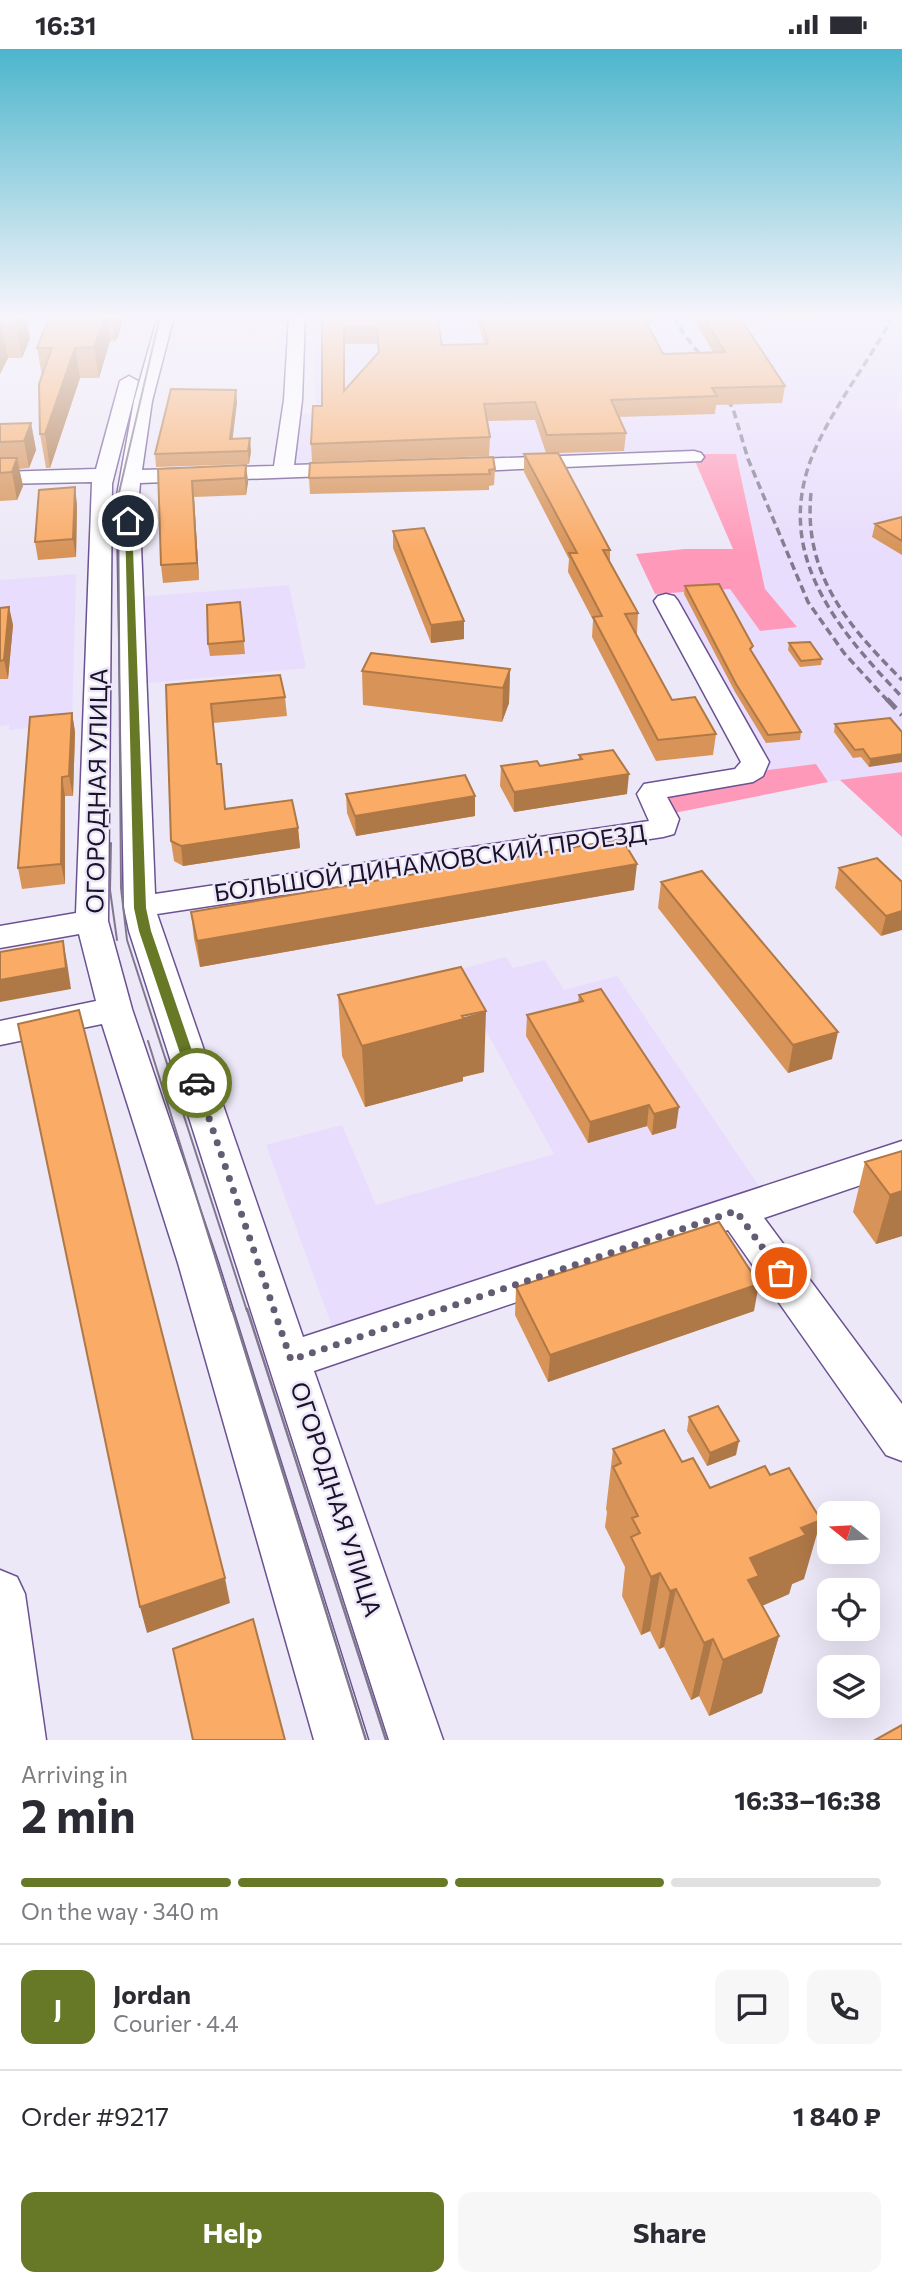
<!DOCTYPE html>
<html lang="en">
<head>
<meta charset="utf-8">
<style>
	body { margin:0; font-family:Commissioner,sans-serif; background:#f7f7f7; color:#2b2b33; height:100vh; display:flex; flex-direction:column; font-size:26px; white-space:nowrap }
	* { box-sizing:border-box; margin:0 }
	p { font-size:23px; color:#7c7c81 }
	.icon { flex:none; width:38px; height:38px; fill:none; stroke:currentColor; stroke-width:2; stroke-linecap:round; stroke-linejoin:round }
	.map { position:relative; height:1691px; overflow:hidden }
	.details { display:flex; flex-direction:column; background:#fff; flex:1 }
	.details>* { flex:none }
	.needle { width:46px; rotate:288deg }
	.buttons { position:absolute; left:817px; top:1452px; display:grid; gap:14px }
	.buttons a { display:grid; place-items:center; width:63px; height:63px; border-radius:14px; background:#fff; box-shadow:0 7px 28px #0002; font-size:35px }
	.pin { position:absolute; display:grid; place-items:center; width:60px; height:60px; color:#fff; margin:-30px; border:4px solid #fff; border-radius:50%; box-shadow:0 2px 7px #0007 }
	.courier { position:absolute; display:grid; place-items:center; width:70px; height:70px; margin:-35px; border:5px solid #677827; border-radius:50%; background:#fff; color:#222; box-shadow:0 2px 9px #0007 }
	.headline em { font-style:normal; font-weight:700 }
	.headline div { display:flex; flex-direction:column-reverse }
	.headline { display:flex; align-items:center; justify-content:space-between; height:119px; padding:0 21px }
	h1 { font-size:46px; font-weight:700; line-height:52px }
	.bar { display:grid; grid-template-columns:repeat(4,1fr); gap:10px 7px; align-content:center; height:84px; padding:0 21px }
	.bar i { height:9px; border-radius:5px; background:#e1e1e2 }
	.bar .active { background:#677827 }
	.bar p { grid-column:span 4 }
	.line { display:flex; align-items:center; gap:18px; padding:0 21px; border-top:2px solid #e1e1e2 }
	.line div { flex:1 }
	.round { display:grid; place-items:center; flex:none; width:74px; height:74px; border-radius:14px; background:#f7f7f7 }
	.cta { display:flex; gap:14px; margin-top:auto; padding:14px 21px }
	.cta a { flex:1; height:80px; border-radius:14px; background:#677827; color:#fff; font-size:28px; font-weight:700; line-height:80px; text-align:center }
	.cta a+a { background:#f7f7f7; color:#2b2b33 }
	.status { display:flex; justify-content:space-between; align-items:center; height:49px; padding:0 35px; background:#fff; direction:ltr }
	.status svg { height:19px; fill:currentColor }
	.map>svg:first-child { display:block }
</style>
</head>
<body>
<div class="status"><b>16:31</b><svg viewBox="0 0 49 12"><path d="M0 12V9h3v3zM5 12V6h3v6zM10 12V3h3v9zM15 12V0h3v12zM26 1h20v11H26zM47 4h2v5h-2z"/></svg></div>
<div class="map">
<svg width="902" height="1691" viewBox="0 0 902 1691">
	<rect width="100%" height="100%" fill="#ede8f7"/>
	<!-- built -->
	<path fill="#e8ddfd" d="M314 267H902V337L896 360H902V723L828 733 816 716 759 722 762 714 674 544 730 540 760 582 765 540 736 405H642L303 419 294 415 293 411 298 365H315Z
		M76 525 72 675 9 681V676L0 677V531Z
		M289 536 306 619 140 635 138 548Z
		M506 908 513 919 545 911 564 941 617 927 765 1146 333 1280 266 1096 342 1076 376 1156 554 1105 453 922Z"/>
	<!-- forest -->
	<path fill="#ff99b9" d="M692 405H736L765 540 797 578 760 582 730 540 655 545 636 505 685 500H733Z
		M816 715 828 733 669 765 664 742 759 722Z
		M902 723V788L840 731Z"/>
	<g fill="none" stroke-linecap="round" stroke-linejoin="round">
		<defs>
			<path id="minor" d="M158 267H174L152 352 142 421 274 417 284 351 289 267H305L302 351 294 416 352 414 359 416 362 420 359 424 352 426 140 434 139 446 155 845 649 772 637 745 644 735 735 720 741 713 654 552 658 547 666 545 674 547 678 552 769 713 763 727 753 733 667 748 679 770 674 785 663 788 157 865 303 1288 902 1092V1122L764 1169 902 1355V1412L886 1406 728 1181 314 1322 443 1691H389L129 882 124 859 117 446 134 352Z
				M129 327 138 332 112 435 108 872 132 960 218 1214 368 1691H314L178 1214 102 975 0 996V972L96 952 79 885 0 899V877L76 864 92 433 0 435V423L96 420 120 332Z
				M694 402 701 404 704 408 701 412 453 423 446 421 443 417 446 413 453 411Z
				M0 1521 17 1528 25 1545 46 1691H0Z"/>
		</defs>
		<!-- minor casing -->
		<use href="#minor" stroke="#6b5292" stroke-width="3"/>
		<!-- minor -->
		<use href="#minor" fill="#fff" fill-rule="evenodd"/>
		<!-- tram-far1 -->
		<path stroke="#80798d" stroke-width="2" d="M160 267 118 448 121 839 127 891 247 1262
			M111 794 110 841 117 891
			M148 992 232 1262"/>
		<!-- tram -->
		<path stroke="#80798d" stroke-width="2.5" d="M232 1260 366 1691
			M247 1260 386 1691"/>
		<!-- rail-far1 -->
		<path stroke="#80798d" stroke-width="3.5" stroke-dasharray="8 4.5" stroke-linecap="butt" d="M674 267 683 284 710 318
			M893 267C870 311 838 351 817 396 769 499 833 576 902 648
			M723 339 734 363 748 410 808 553 844 604 888 652
			M811 444C803 525 848 577 902 631"/>
		<!-- rail -->
		<path stroke="#80798d" stroke-width="5" stroke-dasharray="13 7" stroke-linecap="butt" d="M887 650 902 666"/>
	</g>
	<!-- wall -->
	<path fill="#d79358" fill-rule="evenodd" d="M0 267H26L30 290 22 309H8L0 325Z
		M65 267H124L118 288 115 292H110L99 329H80L50 419H46L40 385 42 327 37 299Z
		M322 267H437L442 296 484 295 476 267H653V274H647L663 305 713 303 692 267H739L785 337 782 354 716 356 715 365 619 368 626 384 624 402 558 404 610 501V513L638 564 637 584H635L672 651 716 685 713 706 656 712 592 588 593 571 568 523 569 510 524 423V405L546 404 535 371 487 372 490 388 489 407 312 413 311 395 322 357ZM345 295H377L378 304 344 341Z
		M775 267H819L818 270 778 271Z
		M237 353 232 390 251 402 249 415 156 418 155 405Z
		M31 374 36 401 29 419 19 420 23 437 17 451 0 452V375Z
		M246 416 248 433 246 446 194 448 199 531 163 534 161 516 158 420Z
		M495 420 494 436 489 437V441L310 445 309 429Z
		M77 455 76 508 38 511 35 493Z
		M902 468V506L872 488 875 475Z
		M393 482 464 590 431 594 393 499Z
		M685 537 801 683 800 691 766 694 735 643 684 545Z
		M240 553 245 605 210 607 208 595Z
		M9 558 13 576 8 630H0V559Z
		M789 594 822 610 821 616 800 618 788 601Z
		M510 620 509 654 502 673 363 656 362 622Z
		M166 636 285 648 287 667 213 674 217 715 225 760 298 779 300 799 183 817 174 812 171 792Z
		M72 664 75 683 73 747H65V835L22 840 18 819Z
		M835 675 902 683 869 718 861 708 853 709 834 683Z
		M579 706 627 745 514 763 500 737 501 717H540L579 711Z
		M346 745 475 747V767L356 787 347 764Z
		M839 819 902 833 881 887 835 839Z
		M661 833 832 1010 788 1024 658 859Z
		M634 841 200 918 194 890 191 863Z
		M338 946 484 1023 463 1028V1032L365 1058 342 1007Z
		M579 946 676 1079 652 1086 647 1077 588 1094 526 987 527 966 578 953Z
		M902 1102V1187L876 1195 853 1163 865 1113Z
		M516 1238 754 1262 548 1333 515 1266Z
		M689 1368 736 1406 707 1417 687 1382Z
		M613 1400 682 1413 804 1530 792 1535 789 1545 762 1557 779 1587 762 1644 709 1667 699 1647 691 1651 664 1598 659 1600 650 1582 641 1586 622 1547 625 1518 605 1478 607 1463 606 1460Z"/>
	<!-- shaded-wall -->
	<path fill="#af7847" d="M20 267H26L30 290 22 309 16 275Z
		M105 267H107L110 292 99 329 94 298Z
		M112 267H124L118 288 115 292Z
		M1 275 8 309 0 325V278Z
		M75 299 80 329 50 419 45 385Z
		M236 341 237 353 231 403 230 390Z
		M31 374 36 401 29 419 24 392Z
		M250 389 251 402 249 415 248 402Z
		M17 409 23 437 17 451 12 423Z
		M246 416 248 433 246 446 245 429Z
		M192 432 194 448 199 531 197 514Z
		M75 438 77 455 76 508 73 490Z
		M9 558 13 576 8 630 4 611Z
		M464 572V590L431 594V576Z
		M510 620 509 654 502 673 503 639Z
		M72 664 75 683 73 747 69 727Z
		M902 705V713L869 718 870 710Z
		M629 725 627 745 514 763V743Z
		M62 728 65 747V835L61 815Z
		M475 747V767L356 787 355 767Z
		M298 779 300 799 183 817 181 797Z
		M637 815 634 841 200 918 197 892Z
		M902 862V881L881 887 886 867Z
		M63 892 67 913 71 940 0 953V931Z
		M486 962 484 1023 463 1028V1032L365 1058 362 997Z
		M838 983 832 1010 788 1024 793 996Z
		M649 1056 647 1077 588 1094 590 1073Z
		M679 1058 676 1079 652 1086 654 1065Z
		M902 1142V1187L876 1195 890 1146Z
		M759 1235 754 1262 548 1333 550 1306Z
		M739 1392 736 1406 707 1417 710 1404Z
		M821 1471 804 1530 792 1535 789 1545 750 1562 733 1589 750 1509 801 1479Z
		M660 1524 650 1582 641 1586 651 1528Z
		M225 1529 230 1554 147 1584 140 1558Z
		M676 1540 664 1598 659 1600 670 1542Z
		M779 1587 762 1644 709 1667 723 1611Z
		M713 1590 699 1647 691 1651 704 1594Z"/>
	<!-- building -->
	<path fill="#faab66" stroke="#af7847" stroke-width="2" fill-rule="evenodd" d="M0 267H20L16 275H1L0 278Z
		M65 267H105L94 298 75 299 45 385H40L39 335 52 299H37L49 269H65Z
		M322 267H437L442 296 488 295 481 267H643L663 305 725 303 703 267H739L785 337 712 339 717 347 611 351 626 384 547 386 535 353 484 355 490 388 311 395 313 357H322ZM377 278 379 303 344 342V279Z
		M171 340 236 341 230 390 250 389 248 402 155 405Z
		M31 374 24 392 0 393V375Z
		M558 404 610 501H603L638 564 625 565 672 651 695 648 716 685 658 691 593 568 602 567 569 504H577L524 405Z
		M493 408 495 420 489 421 490 425 309 429 310 414Z
		M0 409H17L12 423 0 424Z
		M246 416 245 429 192 432 197 514 161 516 158 420Z
		M75 438 73 490 35 493 39 441Z
		M902 468V492L875 475Z
		M424 479 464 572 431 576 393 482Z
		M719 535 753 597 750 600 801 683 768 686 736 635 685 537Z
		M240 553 244 592 208 595 207 556Z
		M9 558 4 611 0 612V559Z
		M810 593 822 610 801 612 789 594Z
		M371 604 510 620 503 639 362 622Z
		M280 626 285 648 211 655 217 715H221L225 760 292 751 298 779 181 797 171 792 166 636Z
		M72 664 69 727 62 728 61 815 18 819 30 668Z
		M890 669 902 683V705L870 710 863 700 855 701 835 675Z
		M613 701 629 725 514 743 501 717 537 712 540 717 582 710 579 706Z
		M465 726 475 747 355 767 346 745Z
		M622 790 637 815 197 892 191 863Z
		M877 809 902 833V862L886 867 839 819Z
		M702 822 838 983 793 996 661 833Z
		M63 892 66 919 0 931V903Z
		M461 918 486 962 462 967 464 970 362 997 338 946Z
		M601 940 679 1058 654 1065 649 1056 590 1073 527 966 583 952 579 946Z
		M79 961 225 1529 140 1558 18 975Z
		M902 1102V1142L890 1146 865 1113Z
		M719 1173 759 1235 550 1306 516 1238Z
		M718 1357 739 1392 710 1404 689 1368Z
		M664 1381 682 1413 693 1409 710 1439 765 1417 770 1426 789 1419 821 1471 801 1479 806 1486 750 1509 759 1527 748 1531 779 1587 723 1611 713 1590 704 1594 676 1540 670 1542 660 1524 651 1528 631 1488 640 1484 632 1469 638 1467 613 1418 621 1414 613 1400Z
		M253 1570 285 1691H193L173 1600Z
		M902 1676V1691H875Z"/>
	<!-- sky -->
	<linearGradient id="sky" x2="0" y2="1"><stop stop-color="#4cb5cc"/><stop offset="0.53" stop-color="#f7f5fb"/><stop offset="1" stop-color="#f7f5fb" stop-opacity="0"/></linearGradient>
	<rect width="902" height="504" fill="url(#sky)"/>
	<!-- route -->
	<path fill="#677827" d="M125 471 132 472 146 859 151 882 203 1034 197 1039 190 1034 139 882 134 859Z"/>
	<g fill="none" stroke-linecap="round" stroke-linejoin="round">
		<!-- done -->
		<path stroke="#645c72" stroke-width="7" stroke-dasharray="0 12.6" d="M197 1034 291 1311 736 1162 781 1224"/>
	</g>
	<g text-anchor="middle" dominant-baseline="central" stroke-width="5" stroke-linejoin="round" paint-order="stroke">
		<!-- street labels -->
		<g font-size="24" fill="#1b112b" stroke="#ede8f7">
			<text transform="translate(96 742) rotate(-89)">ОГОРОДНАЯ УЛИЦА</text>
			<text transform="translate(430 813) rotate(-8)">БОЛЬШОЙ ДИНАМОВСКИЙ ПРОЕЗД</text>
			<text transform="translate(337 1450) rotate(72)">ОГОРОДНАЯ УЛИЦА</text>
		</g>
	</g>
</svg>
<div class="buttons">
<a><svg class="needle" viewBox="-14 -14 28 28"><path d="M0-13l5 13h-10z" fill="#e53935"/><path d="M0 13l5-13h-10z" fill="#7c7c81"/></svg></a>
<a><svg class="icon" aria-label="locate" viewBox="0 0 24 24"><circle cx="12" cy="12" r="6"/><path d="M12 2v4M12 18v4M2 12h4M18 12h4"/></svg></a>
<a><svg class="icon" aria-label="layers" viewBox="0 0 24 24"><path d="M12 4l9 5-9 5-9-5zM3 14l9 5 9-5"/></svg></a>
</div>
<div class="pin" style="left:781px;top:1224px;background:#ea580c"><svg class="icon" aria-label="bag" viewBox="0 0 24 24"><path d="M5 8h14l-1 12H6zM9 8a3 3 0 0 1 6 0"/></svg></div>
<div class="pin" style="left:128px;top:472px;background:#1f2937"><svg class="icon" aria-label="home" viewBox="0 0 24 24"><path d="M3 11l9-7 9 7M6 9v11h12V9"/></svg></div>
<div class="courier" style="left:197px;top:1034px"><svg class="icon" aria-label="car" viewBox="0 0 24 24"><path d="M5 17H2v-5l4-1 3-4h7l3 4 3 1v5h-3M9 17h6M6 11h13"/><circle cx="7" cy="17" r="2"/><circle cx="17" cy="17" r="2"/></svg></div>
</div>
<section class="details">
<div class="headline"><div><h1>2 min</h1><p>Arriving in</p></div><em>16:33–16:38</em></div>
<div class="bar"><i class="active"></i><i class="active"></i><i class="active"></i><i></i><p>On the way · 340 m</p></div>
<div class="line" style="height:126px"><b class="round" style="background:#677827;color:#fff">J</b><div><b>Jordan</b><p>Courier · 4.4</p></div><a class="round"><svg class="icon" aria-label="chat" viewBox="0 0 24 24"><path d="M4 5h16v11H9l-5 4z"/></svg></a><a class="round"><svg class="icon" aria-label="phone" viewBox="0 0 24 24"><path d="M5 4h4l2 5-3 2q2 4 5 5l2-3 5 2v4C11 20 4 13 5 4z"/></svg></a></div>
<div class="line" style="height:91px"><div>Order #9217</div><b>1 840 ₽</b></div>
<div class="cta"><a>Help</a><a>Share</a></div>
</section>
</body>
</html>
